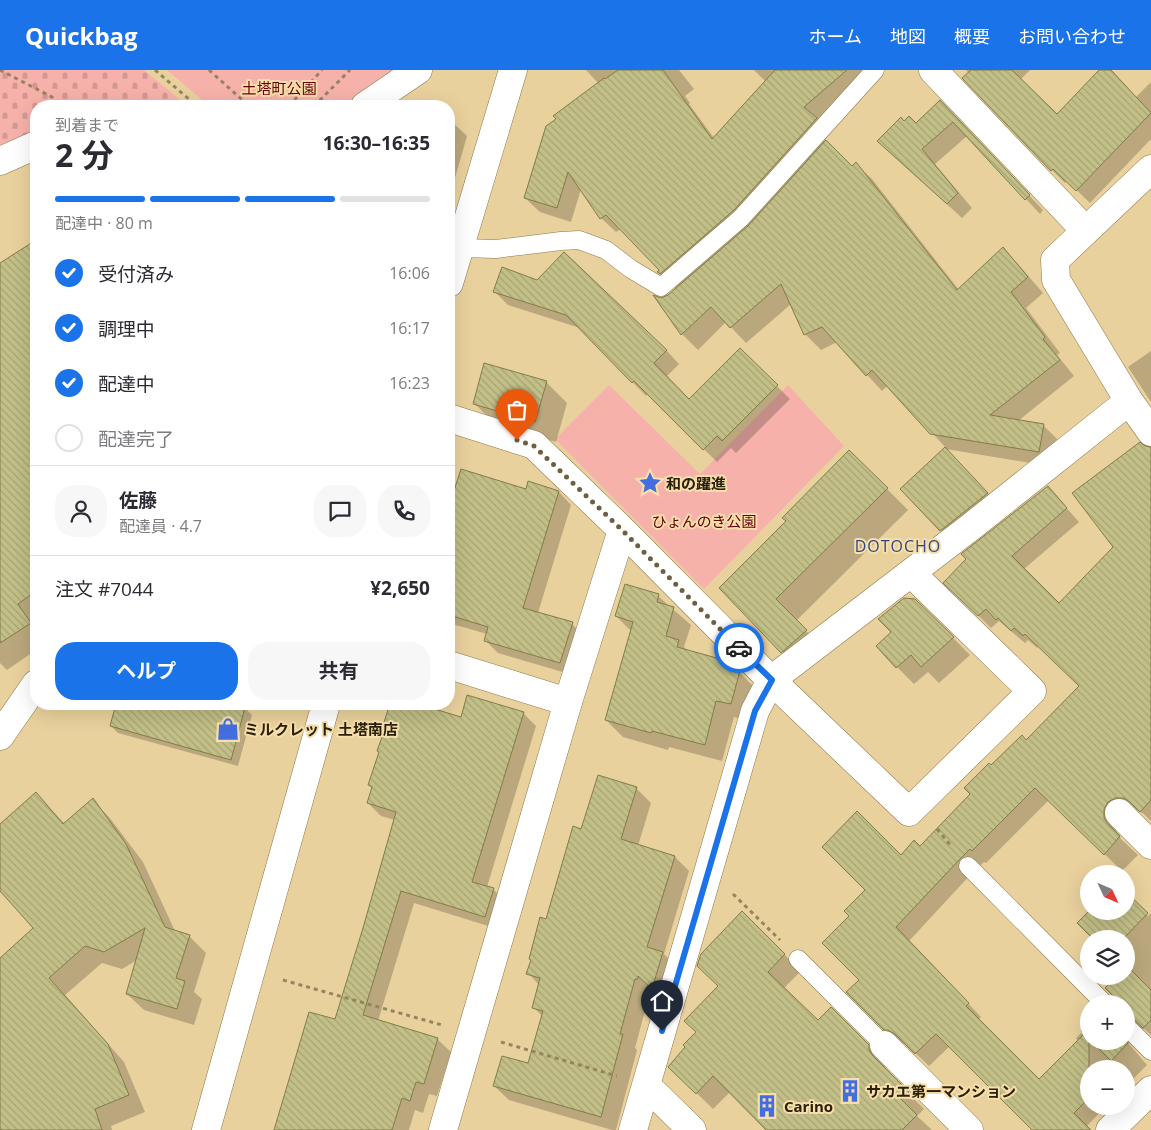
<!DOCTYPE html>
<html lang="ja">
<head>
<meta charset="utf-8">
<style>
	body { margin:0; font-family:"Open Sans","Noto Sans JP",sans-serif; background:#f7f7f7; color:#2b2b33; height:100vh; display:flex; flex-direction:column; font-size:19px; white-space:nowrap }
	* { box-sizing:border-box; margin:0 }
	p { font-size:16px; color:#7c7c81 }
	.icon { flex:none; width:28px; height:28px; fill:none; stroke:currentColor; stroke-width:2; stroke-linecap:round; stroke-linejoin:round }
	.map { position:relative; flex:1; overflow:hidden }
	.sheet { position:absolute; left:30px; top:30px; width:425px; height:610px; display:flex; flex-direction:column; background:#fff; border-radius:20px; box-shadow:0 5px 20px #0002 }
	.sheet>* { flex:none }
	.needle { width:32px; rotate:134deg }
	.controls { position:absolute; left:1080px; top:795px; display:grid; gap:10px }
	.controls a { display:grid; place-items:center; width:55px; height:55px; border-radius:50%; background:#fff; box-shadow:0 5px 20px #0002; font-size:25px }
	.pin { position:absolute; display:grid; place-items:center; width:42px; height:42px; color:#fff; margin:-51px -21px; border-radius:50% 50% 50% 0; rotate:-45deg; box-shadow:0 0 5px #0007 }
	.pin .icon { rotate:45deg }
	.courier { position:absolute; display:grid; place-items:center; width:50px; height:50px; margin:-25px; border:4px solid #1a73e8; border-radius:50%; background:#fff; color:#222; box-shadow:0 1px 6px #0007 }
	.overview em { font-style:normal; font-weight:700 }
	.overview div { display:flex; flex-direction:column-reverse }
	.overview { display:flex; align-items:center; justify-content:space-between; height:85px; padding:0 25px }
	h1 { font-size:32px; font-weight:700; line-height:38px }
	.bar { display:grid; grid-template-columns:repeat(4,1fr); gap:8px 5px; align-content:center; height:60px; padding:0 25px }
	.bar i { height:6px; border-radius:4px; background:#e1e1e2 }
	.bar .selected { background:#1a73e8 }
	.bar p { grid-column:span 4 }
	.line { display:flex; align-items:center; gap:12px; padding:0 25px; border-top:1px solid #e1e1e2 }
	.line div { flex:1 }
	.round { display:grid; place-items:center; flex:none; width:52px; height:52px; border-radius:20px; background:#f7f7f7 }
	ol { padding:0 25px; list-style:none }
	li { display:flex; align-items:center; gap:15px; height:55px }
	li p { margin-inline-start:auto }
	li .icon { padding:5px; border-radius:50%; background:#1a73e8; color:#fff; stroke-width:4 }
	li:last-child { color:#7c7c81 }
	li i { width:28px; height:28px; border:2px solid #e1e1e2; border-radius:50% }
	.button { display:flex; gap:10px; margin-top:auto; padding:10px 25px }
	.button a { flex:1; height:58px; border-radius:20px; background:#1a73e8; color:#fff; font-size:20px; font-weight:700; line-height:58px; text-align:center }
	.button a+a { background:#f7f7f7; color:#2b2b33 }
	header { display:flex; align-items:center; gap:30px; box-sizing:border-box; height:70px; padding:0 25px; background:#1a73e8; color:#fff }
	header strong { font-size:24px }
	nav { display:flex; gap:28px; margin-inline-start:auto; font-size:18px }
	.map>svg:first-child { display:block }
</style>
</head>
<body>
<header>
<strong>Quickbag</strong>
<nav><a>ホーム</a><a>地図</a><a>概要</a><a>お問い合わせ</a></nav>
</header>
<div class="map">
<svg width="1151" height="1060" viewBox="0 0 1151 1060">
	<defs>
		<pattern id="cemetery-stones" width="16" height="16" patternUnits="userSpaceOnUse" patternTransform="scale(1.25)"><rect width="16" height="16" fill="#f7b1ab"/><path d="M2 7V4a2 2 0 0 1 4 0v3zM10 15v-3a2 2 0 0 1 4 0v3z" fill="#d49892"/></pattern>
		<pattern id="building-back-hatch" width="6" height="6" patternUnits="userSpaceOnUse" patternTransform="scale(1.25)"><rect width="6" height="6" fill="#c2bf88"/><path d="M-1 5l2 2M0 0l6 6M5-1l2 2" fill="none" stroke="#a7a474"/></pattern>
	</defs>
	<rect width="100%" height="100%" fill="#e9d19d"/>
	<!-- cemetery -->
	<path fill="url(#cemetery-stones)" d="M0 0H144L188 36H36V64L0 80Z"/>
	<!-- park -->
	<path fill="#f7b1ab" d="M167 0H395L345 36H209Z
		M609 315 700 404 788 315 844 376 704 519 555 369Z"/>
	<!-- shadow -->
	<path fill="#0003" d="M586 0H679L694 19 685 26 690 33 689 34 714 68 766 12 754 0H878L819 51 830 63 824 71 852 98 856 94 872 109 959 220 1003 179 1018 194 1043 223 1026 238 1060 283 1057 285 1074 306 1018 351 1044 356 1059 371 1055 397 946 379 1002 438 955 474 902 419 946 378 888 315 882 321 837 272 821 280 805 264 791 234 746 273 726 252 698 280 682 264 656 227 661 229 669 226 677 219 658 202 661 200 621 159 616 162 601 148 581 119 571 152 540 142 525 128 599 14Z
		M966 0H1030L1020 10 1057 45 1101 0H1109L1136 27 1151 12V71L1150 70 1090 133 1067 111 1065 113 1052 100Z
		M954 46 1043 140 1040 144 967 66 935 94 972 138 962 148 878 71 916 54Z
		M449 49 467 66 449 129Z
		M36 172V580L7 600 0 593V194Z
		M503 198 666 280 679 294 666 307 689 330 740 280 790 329 736 383 731 378 717 392 648 324 646 326 580 258 508 235 495 222Z
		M1151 281V332L1128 297Z
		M546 312 567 333 556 372 495 354 474 333Z
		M1151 385V751L1144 744 1137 740H1129L1116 753V761L1121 769 1138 785 1122 801 1049 730 986 793 984 792 973 802 909 871 981 947 978 950 1039 1010 1079 972 1076 968 1089 955V971H1126V869H1095L1126 841V824L1148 846 1151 843V965L1144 959 1137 958 1129 966V974L1147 995 1126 1016V999H1089V1036H1106L1086 1057 1089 1060H1033L949 977 929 996 909 977 903 973 898 972 848 922 860 910 851 846 901 786 920 778 972 724 991 696 1026 672 1081 616 1039 576 1037 578 1028 570 1025 573 999 551 991 558 945 513 1048 417 1079 452 1024 499 1059 535 1115 477Z
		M887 419 908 440 796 551 827 582 803 603 721 518 787 451Z
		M527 420 559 422 571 435 538 543 572 554 584 566 573 605 498 583 485 570 487 564 449 553V429L452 430Z
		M658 526 691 555 684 577 689 582 730 593 757 620 748 651 734 647 722 691 669 677 668 680 623 667 606 650 632 562 616 546Z
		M915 530 970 585 939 613 928 602 914 614 897 597 893 562Z
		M117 634H231L245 638 252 645 238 696 118 663 111 656Z
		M391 634H413L462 649 523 643 536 656 487 817 493 819 506 832 498 859 414 833 378 951 437 969 451 982 437 1026 429 1024 423 1043 415 1040 409 1060H276L336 951 395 750 381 746 368 733 373 718 369 715 383 668 381 666Z
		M636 718 651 733 638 776 675 787 689 801 664 884 677 897 667 932 653 919 652 923 650 922 635 978 637 980 616 1060H612L509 1030 494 1016 529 995 542 946 533 937 539 915 528 903 582 760Z
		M36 724 65 754 92 730 109 747 143 792 175 861 189 866 206 883 194 922 202 929 194 955 144 940 127 924 137 890 122 899 102 893 65 925 124 992 145 1042 111 1056 112 1060H0V889L34 859 0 816V756Z
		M784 884 801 901 784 918 818 952 831 939 885 993V997L889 1004 924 1039 917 1046 932 1060H768L730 1022 713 1039 669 996Z"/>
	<!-- building -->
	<path fill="url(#building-back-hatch)" stroke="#807d48" d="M618 0H663L712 69 775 0H847L804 37 817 48 734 140 660 204 657 202 659 200 606 145 600 149 568 102 557 138 524 128 546 56 556 49 553 46 604 8 605 9Z
		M971 0H1012L1057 44 1099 0H1111L1151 43 1076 121 1053 99 1051 101 962 8Z
		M940 30 1030 125 1025 130 953 52 922 79 958 123 947 134 877 71 901 47 904 51 909 46 916 53Z
		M826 70 852 96 856 92 957 220 1003 177 1028 207 1011 222 1045 267 1043 269 1060 290 990 345 1044 354 1039 382 930 364 872 300 866 306 822 257 804 265 781 214 730 258 711 237 681 265 653 225 661 228 668 225 748 156Z
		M36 170V521L18 534 31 553 0 573V193Z
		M564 182 667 280 654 293 689 329 740 278 778 315 722 371 717 366 703 380 634 311 632 313 566 245 493 222 502 197 537 210Z
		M484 293 547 311 535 352 473 334Z
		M1140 372 1145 376 1151 377V730L1140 742 1130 732 1124 728H1115L1108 732 1104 739V748L1108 754 1120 766 1104 785 1035 718 972 781 970 779 960 789 896 857 969 933 966 936 1039 1009 1084 964 1081 961 1089 953V1028L1074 1043 1091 1060H1032L936 964 915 984 895 964 888 960H884L846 922 859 910 822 873 849 846 844 841 865 820 822 777 857 741 901 785 914 770 920 776 970 724 964 718 989 693 991 695 1022 665 1026 670 1079 616 1025 564 1023 566 1014 558 1011 561 998 548 996 550 986 539 978 546 943 513 966 489 961 484 1048 416 1067 438 1012 486 1059 533 1113 477 1072 423Z
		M945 377 988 423 940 461 900 419Z
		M849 380 888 418 776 529 807 560 781 583 719 518 786 451 782 448Z
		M461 399 526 419 528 411 559 421 523 538 573 552 560 593 484 571 488 557 449 545V436Z
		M625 514 659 524 657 532 674 537 666 566 679 570 677 577 731 592 740 601 731 634 716 631 705 675 652 661 651 663 605 650 633 552 615 546Z
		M904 528 915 529 954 567 921 597 911 585 896 598 876 576 891 562 878 549Z
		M467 625 524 642 472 812 494 818 485 847 401 821 363 945 438 968 424 1014 416 1012 410 1031 402 1028 392 1060H274L309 942 335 949 363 858 396 742 367 733 372 717 368 715 379 682 377 681 382 667H379L390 634H418L461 647Z
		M116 634H246L231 690 110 656Z
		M598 705 637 717 621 769 675 786 647 877 663 882 652 919 638 906V909H635L620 964H623L601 1047 493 1016 502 986 528 993 543 941 532 938 540 908 526 904 531 890 529 889 540 847 546 849 573 756 581 759Z
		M36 722 63 754 93 728 126 774 165 857 190 865 176 908 185 911 177 939 126 924 145 858 104 882 85 876 49 908 108 974 129 1025 95 1039 102 1060H0V888L33 858 0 821V754Z
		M1126 822 1148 843 1123 869H1093L1077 853 1089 841H1126Z
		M742 841 785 884 768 902 818 950 831 937 869 975V980L873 986 909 1022 901 1029 917 1045 902 1060H766L713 1006 696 1024 668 997 685 977 683 975 696 962 684 951 718 916 697 896 701 884Z
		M1127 896 1151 920V950L1143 958 1133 948 1126 946V934H1115L1114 927 1105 918 1117 906H1126Z
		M1091 971H1126L1128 973 1111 991Z"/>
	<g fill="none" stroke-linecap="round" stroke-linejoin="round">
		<defs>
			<path id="service" d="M459 178 496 179 561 171 579 170 606 180 631 199 661 217 741 148 875 0
				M968 796 1105 934
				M798 889 884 975
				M1126 956 1151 981"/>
			<path id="minor" d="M933 0 1085 160
				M0 91 36 75
				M1151 99 1055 190 1056 210 1129 331 1151 362
				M449 348 534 375 622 460 771 610 755 641 633 1060
				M911 503 1032 621 909 742 771 610 972 456 1129 331
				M1119 743 1151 775
				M884 975 969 1060
				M646 1015 692 1060
				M443 1060 568 632 622 460
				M1110 1060 1151 1020"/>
			<path id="tertiary" d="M365 36 418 0
				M449 213 513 0
				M449 595 568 632
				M0 666 36 614
				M206 1060 326 634"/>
		</defs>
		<!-- service casing -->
		<use href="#service" stroke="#8e7746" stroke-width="19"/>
		<!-- minor casing -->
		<use href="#minor" stroke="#8e7746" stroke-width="29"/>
		<!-- tertiary casing -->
		<use href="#tertiary" stroke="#8e7746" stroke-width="29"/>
		<!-- path -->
		<path stroke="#95845d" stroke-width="3" stroke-dasharray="4 4" stroke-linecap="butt" d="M0 0 52 27 61 36
			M155 0 197 36
			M209 0 249 36
			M273 36H275
			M289 36 322 0
			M314 36 350 0
			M937 759 952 777
			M733 824 780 870
			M283 910 442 955
			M501 972 617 1006"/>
		<!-- service -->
		<use href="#service" stroke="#fff" stroke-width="18"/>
		<!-- minor -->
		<use href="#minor" stroke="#fff" stroke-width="28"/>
		<!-- tertiary -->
		<use href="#tertiary" stroke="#fff" stroke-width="28"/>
	</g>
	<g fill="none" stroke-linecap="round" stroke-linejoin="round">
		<!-- done -->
		<path stroke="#6d5f3f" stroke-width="5" stroke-dasharray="0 9" d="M517 370 534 376 622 460 739 578"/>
		<!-- route -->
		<path stroke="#1a73e8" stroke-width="6" d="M662 961 755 641 772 610 739 578"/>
	</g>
	<!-- icons -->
	<defs>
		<symbol id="sight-bare" viewBox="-9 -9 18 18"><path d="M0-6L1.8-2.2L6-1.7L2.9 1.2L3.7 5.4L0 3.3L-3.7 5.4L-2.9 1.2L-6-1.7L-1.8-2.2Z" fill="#436edf" stroke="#f7deaa" stroke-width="2.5" paint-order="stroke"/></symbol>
		<symbol id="shop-bare" viewBox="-9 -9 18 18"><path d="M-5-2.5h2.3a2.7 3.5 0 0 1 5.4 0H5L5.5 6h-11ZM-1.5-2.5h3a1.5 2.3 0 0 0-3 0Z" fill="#436edf" stroke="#f7deaa" stroke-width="2.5" paint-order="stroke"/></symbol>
		<symbol id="building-bare" viewBox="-9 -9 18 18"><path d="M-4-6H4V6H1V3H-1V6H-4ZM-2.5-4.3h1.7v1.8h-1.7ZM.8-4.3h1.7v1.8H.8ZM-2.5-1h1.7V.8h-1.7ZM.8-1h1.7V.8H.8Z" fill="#436edf" stroke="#f7deaa" stroke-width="2.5" paint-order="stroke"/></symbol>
	</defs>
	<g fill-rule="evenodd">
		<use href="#sight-bare" x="634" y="397" width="32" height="32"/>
		<use href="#shop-bare" x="212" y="643" width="32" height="32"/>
		<use href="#building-bare" x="834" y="1005" width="32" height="32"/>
		<use href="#building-bare" x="751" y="1020" width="32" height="32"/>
	</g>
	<g text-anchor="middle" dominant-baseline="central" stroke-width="4" stroke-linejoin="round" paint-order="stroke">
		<!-- park labels -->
		<g font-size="15" fill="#660008" stroke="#f7deaa">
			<text x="279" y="18">土塔町公園</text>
			<text x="704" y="451">ひょんのき公園</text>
		</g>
		<!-- poi labels -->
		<g font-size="15" font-weight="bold" fill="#2a210c" stroke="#f7deaa" text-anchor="start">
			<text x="666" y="413">和の躍進</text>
			<text x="244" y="659">ミルクレット 土塔南店</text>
			<text x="866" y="1021">サカエ第一マンション</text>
			<text x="784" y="1036">Carino</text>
		</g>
		<!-- neighbourhood labels -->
		<g font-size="16" letter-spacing="1" fill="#304881" stroke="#f7deaa">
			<text x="898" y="476">DOTOCHO</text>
		</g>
	</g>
</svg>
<div class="controls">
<a><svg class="needle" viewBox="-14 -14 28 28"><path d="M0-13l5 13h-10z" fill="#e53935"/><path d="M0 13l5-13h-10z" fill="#7c7c81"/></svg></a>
<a><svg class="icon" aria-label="layers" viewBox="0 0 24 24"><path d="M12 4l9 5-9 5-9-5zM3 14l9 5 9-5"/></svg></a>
<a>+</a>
<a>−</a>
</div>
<div class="pin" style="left:517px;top:370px;background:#ea580c"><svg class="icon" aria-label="bag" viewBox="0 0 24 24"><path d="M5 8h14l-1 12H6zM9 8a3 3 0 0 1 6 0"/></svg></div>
<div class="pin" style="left:662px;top:961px;background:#1f2937"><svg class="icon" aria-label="home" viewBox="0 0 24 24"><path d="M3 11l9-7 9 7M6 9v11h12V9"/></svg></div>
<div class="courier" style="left:739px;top:578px"><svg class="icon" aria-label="car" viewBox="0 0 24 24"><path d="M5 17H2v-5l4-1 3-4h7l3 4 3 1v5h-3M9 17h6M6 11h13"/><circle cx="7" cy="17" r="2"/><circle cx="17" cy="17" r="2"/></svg></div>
<section class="sheet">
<div class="overview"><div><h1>2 分</h1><p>到着まで</p></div><em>16:30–16:35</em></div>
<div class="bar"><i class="selected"></i><i class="selected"></i><i class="selected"></i><i></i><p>配達中 · 80 m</p></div>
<ol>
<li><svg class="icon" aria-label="check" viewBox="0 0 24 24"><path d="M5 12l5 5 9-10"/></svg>受付済み<p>16:06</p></li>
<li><svg class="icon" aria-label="check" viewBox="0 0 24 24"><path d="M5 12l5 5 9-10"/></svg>調理中<p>16:17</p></li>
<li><svg class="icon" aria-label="check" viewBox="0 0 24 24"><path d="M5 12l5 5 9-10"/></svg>配達中<p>16:23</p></li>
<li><i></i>配達完了</li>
</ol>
<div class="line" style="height:90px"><a class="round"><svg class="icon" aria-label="person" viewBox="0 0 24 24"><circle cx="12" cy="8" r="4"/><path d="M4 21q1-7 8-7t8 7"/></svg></a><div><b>佐藤</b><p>配達員 · 4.7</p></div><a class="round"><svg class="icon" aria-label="chat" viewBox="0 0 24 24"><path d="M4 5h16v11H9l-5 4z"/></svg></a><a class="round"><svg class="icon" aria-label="phone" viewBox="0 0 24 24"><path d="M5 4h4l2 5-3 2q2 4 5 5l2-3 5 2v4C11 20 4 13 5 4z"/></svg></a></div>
<div class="line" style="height:65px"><div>注文 #7044</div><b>¥2,650</b></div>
<div class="button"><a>ヘルプ</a><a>共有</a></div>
</section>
</div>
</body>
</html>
